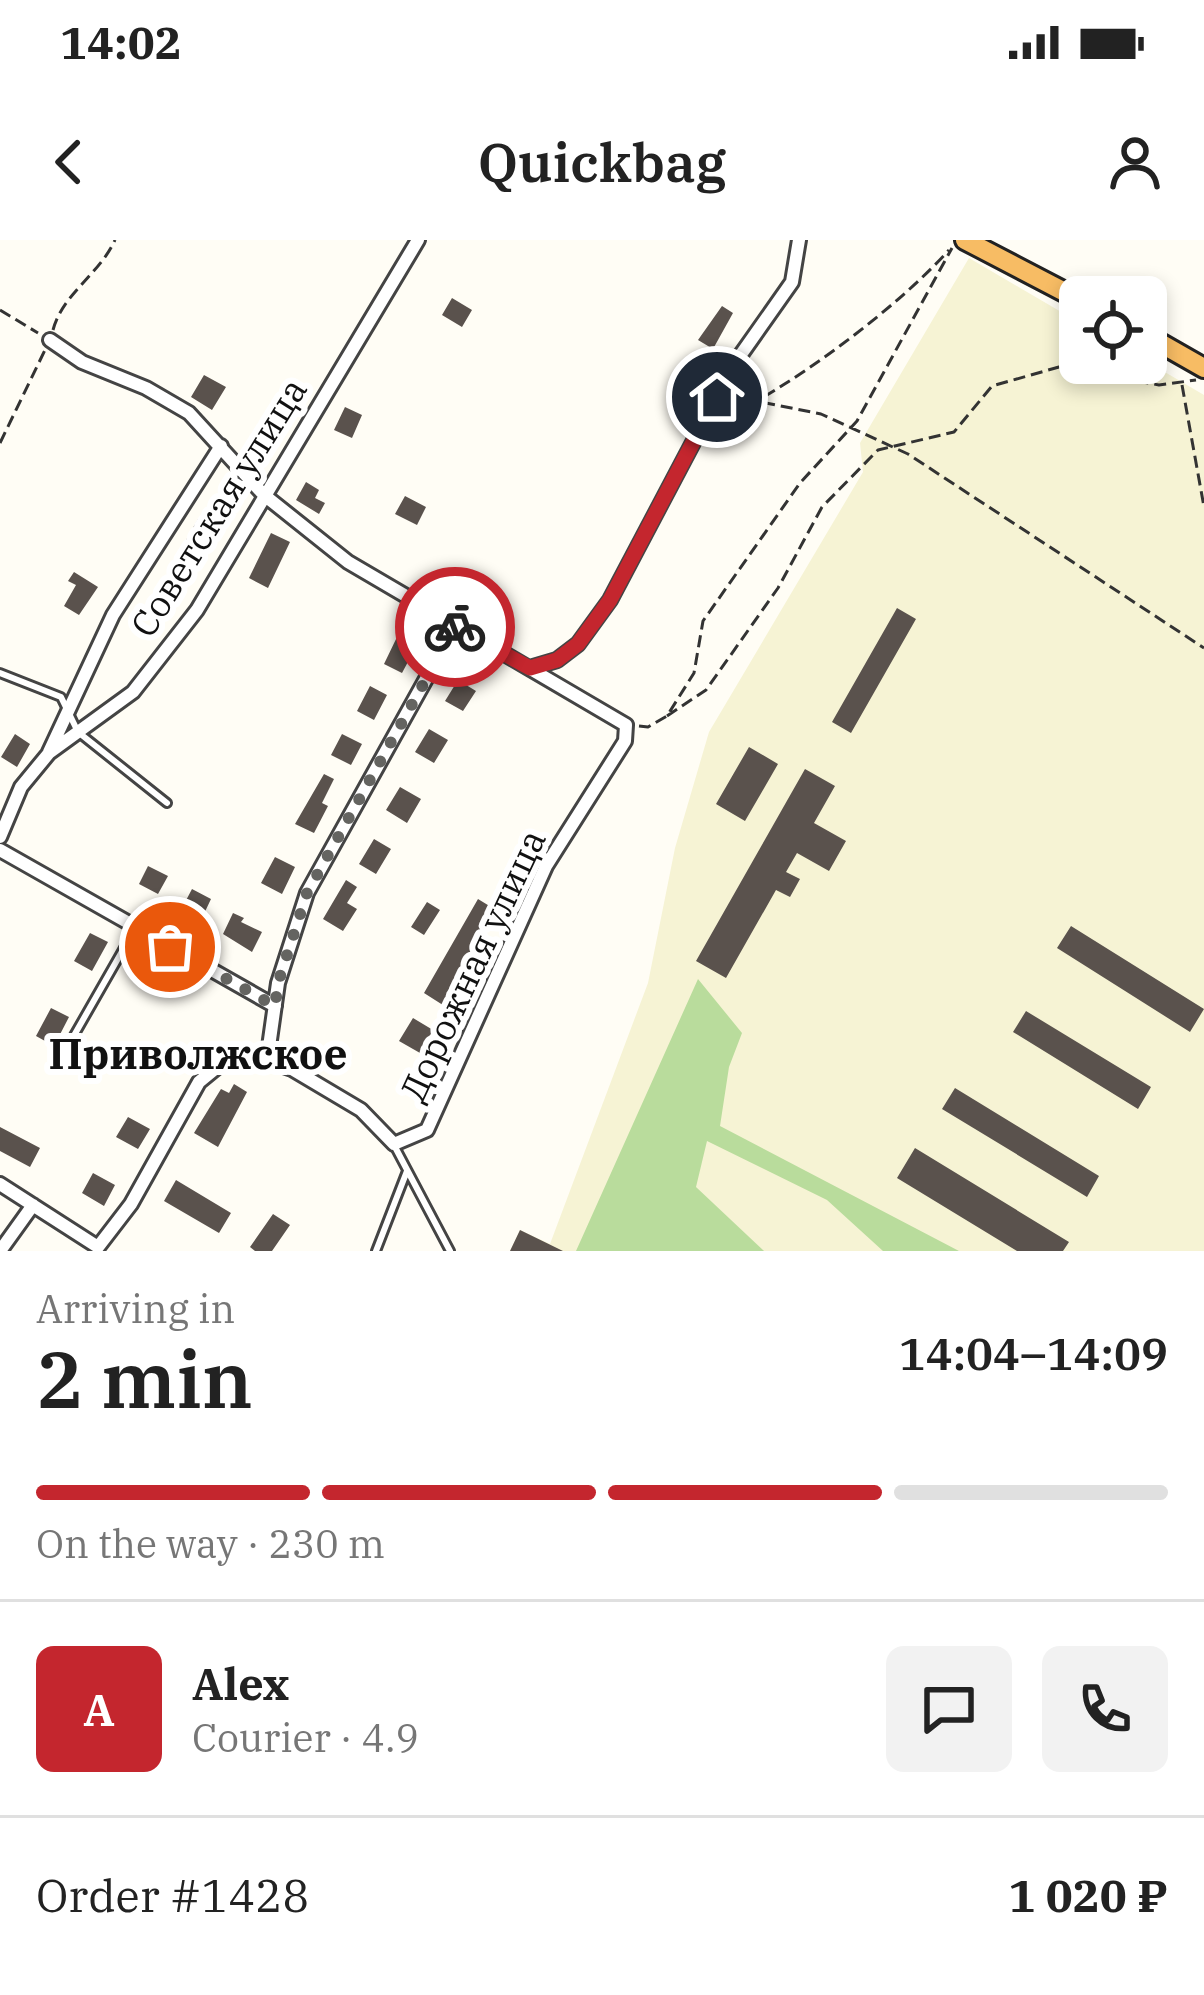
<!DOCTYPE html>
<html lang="en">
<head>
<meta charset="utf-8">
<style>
	body { margin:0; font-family:"IBM Plex Serif",serif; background:#f2f2f2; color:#222; height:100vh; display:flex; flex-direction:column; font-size:45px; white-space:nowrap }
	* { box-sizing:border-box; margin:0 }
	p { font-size:39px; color:#767676 }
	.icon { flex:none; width:66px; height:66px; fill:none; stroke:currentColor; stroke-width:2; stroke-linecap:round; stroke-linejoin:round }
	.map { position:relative; height:1011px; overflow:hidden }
	.panel { display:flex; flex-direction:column; background:#fff; flex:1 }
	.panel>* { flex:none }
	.fabs { position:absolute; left:1059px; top:36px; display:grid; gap:24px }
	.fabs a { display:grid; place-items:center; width:108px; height:108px; border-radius:18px; background:#fff; box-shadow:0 6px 18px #0003; font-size:60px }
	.pin { position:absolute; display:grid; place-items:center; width:102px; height:102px; color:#fff; margin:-51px; border:6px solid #fff; border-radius:50%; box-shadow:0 3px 12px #0007 }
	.courier { position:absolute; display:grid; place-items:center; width:120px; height:120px; margin:-60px; border:9px solid #c4262e; border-radius:50%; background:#fff; color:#222; box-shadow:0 3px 15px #0007 }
	.summary em { font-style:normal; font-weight:600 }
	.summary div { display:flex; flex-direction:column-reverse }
	.summary { display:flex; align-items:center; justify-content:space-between; height:204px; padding:0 36px }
	h1 { font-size:78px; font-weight:600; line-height:90px }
	.bar { display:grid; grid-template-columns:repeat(4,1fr); gap:18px 12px; align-content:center; height:144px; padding:0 36px }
	.bar i { height:15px; border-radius:9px; background:#e0e0e0 }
	.bar .on { background:#c4262e }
	.bar p { grid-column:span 4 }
	.line { display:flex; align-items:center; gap:30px; padding:0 36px; border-top:3px solid #e0e0e0 }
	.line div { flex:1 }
	.round { display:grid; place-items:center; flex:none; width:126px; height:126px; border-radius:18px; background:#f2f2f2 }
	.status { display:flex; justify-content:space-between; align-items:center; height:84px; padding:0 60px; background:#fff; direction:ltr }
	.status svg { height:33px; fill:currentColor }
	header { display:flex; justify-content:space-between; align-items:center; height:156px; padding:0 36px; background:#fff; font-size:54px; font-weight:600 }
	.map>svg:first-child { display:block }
</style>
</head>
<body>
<div class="status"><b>14:02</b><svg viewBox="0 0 49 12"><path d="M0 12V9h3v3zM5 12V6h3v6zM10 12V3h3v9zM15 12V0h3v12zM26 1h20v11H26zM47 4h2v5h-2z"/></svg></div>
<header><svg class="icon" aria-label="back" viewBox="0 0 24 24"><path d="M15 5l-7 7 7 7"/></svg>Quickbag<svg class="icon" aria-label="person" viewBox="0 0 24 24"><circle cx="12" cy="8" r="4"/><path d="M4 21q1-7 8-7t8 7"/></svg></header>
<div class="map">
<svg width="1204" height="1011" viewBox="0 0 1204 1011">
	<rect width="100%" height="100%" fill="#fffdf5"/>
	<!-- farmland -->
	<path fill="#f6f3d4" d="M969 18 1080 83V123L1146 121 1204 155V1011H510L520 990 550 1004 648 743 675 608 709 492 863 232 860 203Z"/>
	<!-- forest -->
	<path fill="#b9dc9c" d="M698 739 742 793 729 827 720 886 959 1011H883L827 960 707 901 696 947 764 1011H576Z"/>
	<!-- building -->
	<path fill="#5a524d" d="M452 58 472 70 462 87 442 75Z
		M722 66 733 73 713 109 698 100Z
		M204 135 226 147 212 170 191 157Z
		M345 167 362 175 352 198 334 190Z
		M306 242 319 250 315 258 325 263 319 274 296 260Z
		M405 256 426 267 417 285 395 274Z
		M198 279 216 289 203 312 185 302Z
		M271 293 290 302 268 348 249 338Z
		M74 332 98 347 79 375 64 366 76 345 68 341Z
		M897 368 916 379 851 493 832 482Z
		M398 395 417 405 402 433 384 424Z
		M458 440 476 451 463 471 445 461Z
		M370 446 387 455 374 480 357 471Z
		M429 489 448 500 434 523 415 512Z
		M15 494 30 504 17 527 1 517Z
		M342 494 362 504 351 525 331 515Z
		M749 507 778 524 745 581 716 564Z
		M805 529 835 546 814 583 846 601 829 631 797 613 786 632 800 639 790 657 776 650 726 738 696 721Z
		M324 534 334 539 322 563 328 566 314 593 295 584Z
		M400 547 421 559 407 583 386 570Z
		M374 599 391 609 376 634 359 624Z
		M275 617 295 627 282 654 261 643Z
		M148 626 168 636 158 654 139 644Z
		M346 640 357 647 347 663 357 669 343 691 323 679Z
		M192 649 211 659 202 678 182 668Z
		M478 659 496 670 446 767 424 753Z
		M427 662 440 670 424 695 411 687Z
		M233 673 244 678 241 682 262 692 252 712 223 694Z
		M1071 686 1204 769 1190 792 1057 708Z
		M90 693 108 702 92 731 74 721Z
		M51 768 69 777 54 806 36 796Z
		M1026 771 1151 847 1138 869 1013 792Z
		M413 778 433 790 420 813 399 801Z
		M234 844 247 852 218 907 194 893 221 849 229 853Z
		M955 848 1099 936 1087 957 942 869Z
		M128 877 150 889 138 909 116 897Z
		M0 887 40 908 30 927 0 911Z
		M915 908 1069 1002 1063 1011H1017L897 938Z
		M93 933 115 945 104 966 82 953Z
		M176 940 231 973 219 993 164 961Z
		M273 974 290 985 272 1011H255L250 1007Z
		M520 990 563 1011H510Z"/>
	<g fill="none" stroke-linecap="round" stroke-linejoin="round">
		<defs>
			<path id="service" d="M0 433 61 457 78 492 167 563
				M60 820 136 687
				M395 907 450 1011
				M376 1011 407 931"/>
			<path id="minor" d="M530 428 557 420 578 404 610 360 735 123 792 42 799 0
				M49 512 113 375 221 206
				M0 597 21 547 49 513 133 452 197 370 418 0
				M0 610 275 766
				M267 821 278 743 307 653 456 385
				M0 944 98 1007 131 964 199 842 227 819 255 816 292 829 361 870 394 904 427 890 546 626 625 501 626 485 348 322 264 255 189 173 146 148 82 122 50 100
				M0 1011 33 965"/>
			<path id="trunk" d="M965 0 1080 60
				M1146 95 1204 128"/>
		</defs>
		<!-- service casing -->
		<use href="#service" stroke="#444" stroke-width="12"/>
		<!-- minor casing -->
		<use href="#minor" stroke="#444" stroke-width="18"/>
		<!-- trunk casing -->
		<use href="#trunk" stroke="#222" stroke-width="24"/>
		<!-- path -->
		<path stroke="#333" stroke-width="3" stroke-dasharray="12 6" stroke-linecap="butt" d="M0 70 38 93
			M53 90C63 53 99 35 115 0
			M742 134 761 162 821 174 908 214 1204 408
			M1182 145 1204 267
			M717 182C790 148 895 70 949 10
			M0 203 45 110
			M667 476 706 450 778 348 822 267 878 210 954 192 992 146 1059 127 1159 145 1196 140
			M639 486 648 487 667 476 694 433 703 381 800 243 857 181 952 8"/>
		<!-- service -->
		<use href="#service" stroke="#fff" stroke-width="6"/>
		<!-- minor -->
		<use href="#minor" stroke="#fff" stroke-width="12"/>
		<!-- trunk -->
		<use href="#trunk" stroke="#f7bc64" stroke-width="18"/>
	</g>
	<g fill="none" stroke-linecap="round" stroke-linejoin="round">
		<!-- done -->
		<path stroke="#646461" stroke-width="12" stroke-dasharray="0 21.6" d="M170 707 275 766 278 743 307 653 455 387"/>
		<!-- route -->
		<path stroke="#c4262e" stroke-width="15" d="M455 387 530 428 557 420 578 404 610 360 717 157"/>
	</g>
	<g text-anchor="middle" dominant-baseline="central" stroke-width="12" stroke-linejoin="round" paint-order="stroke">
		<!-- street labels -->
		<g font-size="36" fill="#111" stroke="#fff">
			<text transform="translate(218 267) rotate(-58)">Советская улица</text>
			<text transform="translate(472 725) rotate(-65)">Дорожная улица</text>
		</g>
		<!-- quarter labels -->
		<g font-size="42" font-weight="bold" fill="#111" stroke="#fff">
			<text x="198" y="813">Приволжское</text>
		</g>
	</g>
</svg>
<div class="fabs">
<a><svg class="icon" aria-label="locate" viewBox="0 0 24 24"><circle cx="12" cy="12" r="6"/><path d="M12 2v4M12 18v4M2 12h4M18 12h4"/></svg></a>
</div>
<div class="pin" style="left:170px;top:707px;background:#ea580c"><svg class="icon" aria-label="bag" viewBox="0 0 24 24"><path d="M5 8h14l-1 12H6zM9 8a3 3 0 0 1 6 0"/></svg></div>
<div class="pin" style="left:717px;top:157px;background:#1f2937"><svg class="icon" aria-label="home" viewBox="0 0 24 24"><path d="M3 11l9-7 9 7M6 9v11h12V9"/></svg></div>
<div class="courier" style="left:455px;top:387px"><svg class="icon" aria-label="bike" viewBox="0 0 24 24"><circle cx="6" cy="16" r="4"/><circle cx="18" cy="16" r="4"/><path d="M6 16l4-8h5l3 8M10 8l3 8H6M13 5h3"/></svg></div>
</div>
<section class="panel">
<div class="summary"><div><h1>2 min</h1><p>Arriving in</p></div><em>14:04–14:09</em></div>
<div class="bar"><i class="on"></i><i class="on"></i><i class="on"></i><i></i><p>On the way · 230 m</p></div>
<div class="line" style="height:216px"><b class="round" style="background:#c4262e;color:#fff">A</b><div><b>Alex</b><p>Courier · 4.9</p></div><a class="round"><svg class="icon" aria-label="chat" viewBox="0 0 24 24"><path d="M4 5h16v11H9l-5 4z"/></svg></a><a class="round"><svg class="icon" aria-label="phone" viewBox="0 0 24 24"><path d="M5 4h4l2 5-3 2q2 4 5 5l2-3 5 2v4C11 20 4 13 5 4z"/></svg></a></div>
<div class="line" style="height:156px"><div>Order #1428</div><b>1 020 ₽</b></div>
</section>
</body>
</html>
